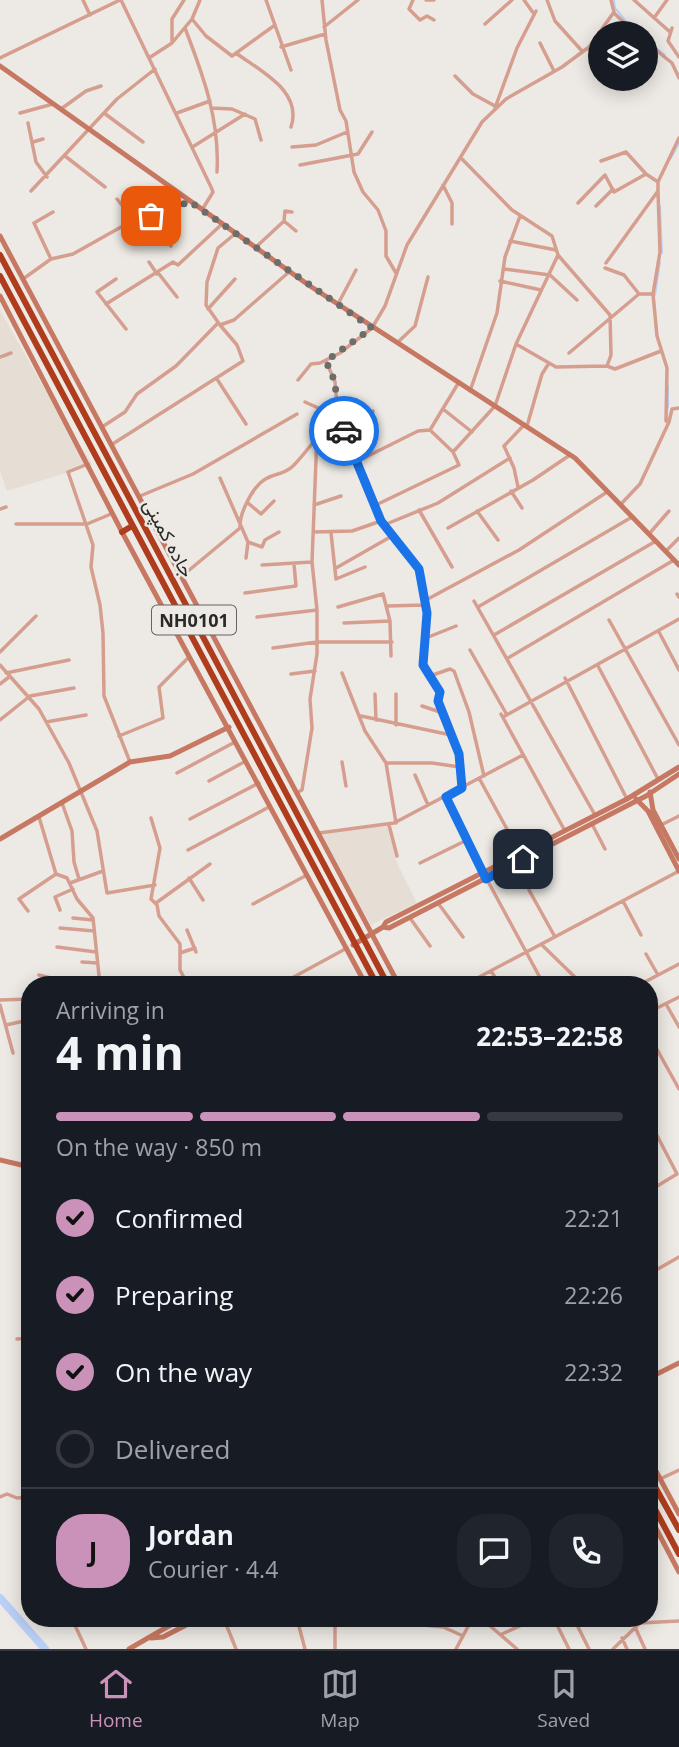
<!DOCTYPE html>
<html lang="en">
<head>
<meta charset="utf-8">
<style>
	body { margin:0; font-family:"Open Sans",Vazirmatn,sans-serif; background:#20242c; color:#f1f3f6; height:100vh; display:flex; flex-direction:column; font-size:26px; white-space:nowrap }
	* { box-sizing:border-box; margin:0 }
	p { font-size:23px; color:#9ea1a6 }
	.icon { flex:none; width:38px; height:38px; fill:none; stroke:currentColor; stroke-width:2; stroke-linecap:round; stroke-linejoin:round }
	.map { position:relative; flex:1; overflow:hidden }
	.sheet { position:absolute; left:21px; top:976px; width:637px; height:651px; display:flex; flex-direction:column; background:#171b24; border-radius:28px; box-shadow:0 4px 18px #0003 }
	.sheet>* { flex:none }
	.buttons { position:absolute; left:588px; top:21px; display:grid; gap:14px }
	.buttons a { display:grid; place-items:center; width:70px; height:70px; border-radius:50%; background:#171b24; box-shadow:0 4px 18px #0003; font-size:35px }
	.pin { position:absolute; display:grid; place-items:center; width:60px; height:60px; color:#fff; margin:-30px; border-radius:14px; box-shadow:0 4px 10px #0006 }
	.courier { position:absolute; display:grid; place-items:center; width:70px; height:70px; margin:-35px; border:5px solid #1a73e8; border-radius:50%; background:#fff; color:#222; box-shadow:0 2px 9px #0007 }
	.headline em { font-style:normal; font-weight:700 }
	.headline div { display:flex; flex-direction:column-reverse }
	.headline { display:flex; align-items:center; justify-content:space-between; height:119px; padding:0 35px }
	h1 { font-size:46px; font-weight:700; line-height:52px }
	.bar { display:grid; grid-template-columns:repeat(4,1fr); gap:10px 7px; align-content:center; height:84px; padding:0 35px }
	.bar i { height:9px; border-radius:5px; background:#363941 }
	.bar .active { background:#ca91b9 }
	.bar p { grid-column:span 4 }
	.line { display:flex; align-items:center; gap:18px; padding:0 35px; border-top:2px solid #363941 }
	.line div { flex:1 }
	.round { display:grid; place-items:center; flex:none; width:74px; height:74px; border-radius:28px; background:#20242c }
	ol { padding:0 35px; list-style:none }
	li { display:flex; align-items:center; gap:21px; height:77px }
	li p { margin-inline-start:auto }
	li .icon { padding:7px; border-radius:50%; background:#ca91b9; color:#111; stroke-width:4 }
	li:last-child { color:#9ea1a6 }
	li i { width:38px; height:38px; border:4px solid #363941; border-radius:50% }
	.tabs { display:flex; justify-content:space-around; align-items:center; height:98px; border-top:2px solid #363941; background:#171b24; font-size:19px; color:#9ea1a6 }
	.tabs a { display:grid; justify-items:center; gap:4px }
	.tabs .active { color:#ca91b9 }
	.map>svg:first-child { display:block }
</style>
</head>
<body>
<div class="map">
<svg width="679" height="1649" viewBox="0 0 679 1649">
	<rect width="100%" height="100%" fill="#edeae5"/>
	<!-- built -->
	<path fill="#e6ded4" d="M0 310 56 409 93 465 7 491 0 471Z
		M388 826 397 863 417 903 371 925 318 831Z"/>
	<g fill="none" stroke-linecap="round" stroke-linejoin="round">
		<!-- stream -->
		<path stroke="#bacff5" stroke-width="2" d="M614 0 615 8 629 25
			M655 47 665 55
			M671 158 679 143
			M660 206 662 253
			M655 295 660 262
			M668 408V386"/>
		<!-- river -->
		<path stroke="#bacff5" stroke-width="8" d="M0 1598 45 1649"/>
		<!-- street -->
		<path stroke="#d69e8f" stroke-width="3.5" d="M83 0 90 15
			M121 0 211 187 213 192 202 210
			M266 0 291 70
			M322 0 326 40 340 110 346 121 354 172 363 192 378 210 386 231V256L396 273
			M413 0 409 9 420 20 427 16 434 20
			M426 0H434
			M524 0 534 14
			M547 0 555 21 582 51
			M634 0 670 32
			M614 13 635 33
			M654 18 667 0
			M192 19 206 36 232 56 275 25
			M485 24 512 0
			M324 27 358 0
			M185 28C203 75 220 120 217 172
			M672 28 668 41 679 57
			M172 41V19L184 0
			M646 42 672 63 679 78
			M540 43 554 71
			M281 47 325 34
			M236 53C260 71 303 91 291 127
			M0 58 120 0
			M149 58 172 43 192 19 200 0
			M455 76 473 94 495 106
			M211 108 232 109 255 119 261 140
			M495 108 517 48 536 11
			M61 109 86 91 101 86
			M20 113 53 104
			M104 113 143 142
			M177 113 210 101
			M28 123 36 162 47 177
			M33 142 43 139
			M194 146 245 114
			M292 147 316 145 347 132
			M65 156 105 187
			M462 159 512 210 552 236 558 255 610 315 611 355 607 366
			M601 161 626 152 646 174 658 182
			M300 165 358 154 372 132
			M443 185 452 203V224
			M31 191 117 99 155 69
			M117 199 134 220
			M578 203 605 175 614 192 646 174
			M596 206 613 189
			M152 218 171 246
			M284 221 296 231
			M236 233 218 248 207 282 206 305 220 325 234 320 289 272
			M510 241 556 250
			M256 247 284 221 285 211 292 212
			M51 259 34 223 53 212
			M149 262 157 274
			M606 263 658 191
			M605 268 624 275 639 294
			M504 269 550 275 577 300
			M159 274 177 297
			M23 279 51 259 73 254 146 213 156 219 189 201
			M116 279 97 292 126 329
			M500 281 541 290
			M106 304 173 262 178 265 222 224
			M338 304 356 270
			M208 309 235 279
			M398 342 415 326 428 277
			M516 344 556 367 607 366 615 369 661 351
			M569 353 639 294H653
			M0 357 11 353
			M326 361 335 382 338 417 368 482 381 521 419 569 428 626 423 665 441 694 438 701 459 755 462 788
			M217 379 246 424
			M298 380 311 364 320 363 340 353 372 328 385 306 407 245 482 122 506 99 562 67 589 47 614 12 611 0
			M470 391 497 313 505 257 520 216
			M305 402 338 417
			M443 409 472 432
			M669 422 672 409 679 408
			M527 426 542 374 549 363
			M102 427 125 412 137 394 176 366 218 323
			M430 430 459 382
			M111 445 243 361 237 345 220 325
			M352 447 359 443 373 411
			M453 452 495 406 516 344 558 255
			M358 461 418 431 430 430 453 452 459 465 376 505
			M88 464 68 472 93 545 91 567 100 605 103 633 104 696 130 762
			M220 478 248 542 262 547 265 540 279 532
			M518 487 514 468 504 446 524 425
			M511 491 522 508
			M140 496 193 474 297 414
			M248 503 261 514 274 501
			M621 504 640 484 669 422 666 421 667 368 657 336 653 294 660 252 658 191V182L679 138
			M314 505 341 496
			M0 509 6 507
			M419 510 452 567
			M477 511 498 540
			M16 524H87L111 514
			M384 525 438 503 510 458
			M240 528C239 514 252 488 264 480 274 473 284 475 293 466 309 450 319 431 338 417
			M448 528 533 480 570 455
			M313 532 352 531 381 521
			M331 533 336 579 365 567
			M649 534 669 511
			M666 551 679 538
			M246 558 248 542
			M262 565 312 562
			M336 568 392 536
			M182 576 240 528
			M245 593 296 586 294 564
			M677 594 679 597
			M426 600 519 550 607 492
			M474 601 595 815
			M387 606 426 605
			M338 607 383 594 390 621 391 656
			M478 607 632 517
			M257 617 317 610
			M609 620 679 745
			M344 623 390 621
			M659 632 679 670
			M494 635 656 541
			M426 638 456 626
			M273 648 317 642H392
			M470 650 507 715
			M0 652 36 616
			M508 658 674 560
			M0 665 39 709 69 763 97 831 107 893 155 885
			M598 666 658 779
			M6 673 69 660
			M342 673 365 731 386 763 396 823
			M291 674 315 671
			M430 676 450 669 454 671 469 712 484 776
			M565 678 627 799
			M0 684 9 677
			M375 694 376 720
			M396 694V725
			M422 706 443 713
			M501 714 565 831
			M361 716 451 735
			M503 717 679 619
			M0 720 30 696 74 688
			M46 722 86 715
			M119 736 163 718 159 687 189 657
			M342 762 346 786
			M386 763H432L460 767
			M177 773 235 742
			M415 775 428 805
			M479 778 520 853
			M209 781 244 762
			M296 793 302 790 312 728 310 699 317 654V610L312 562 317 434
			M446 797 484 874 544 985
			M62 803 72 831 74 862 79 879
			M39 817 56 874
			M151 818 160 848 151 899 157 905 159 916 180 944V970L188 985
			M190 819 259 783
			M592 824 605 849
			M389 825 397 856
			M661 825 679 816
			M319 833 394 823 523 755
			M188 850 269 807
			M420 863 467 840
			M189 878 203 900
			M70 883 103 871
			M529 890 555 937
			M623 901 641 935
			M156 903 210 864
			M438 903 463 937
			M253 904 307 875
			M60 910 55 897 73 889
			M28 911 19 899 56 874 67 878 77 899 93 918 100 985
			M73 918 93 920
			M410 918 430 946
			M60 928 94 931
			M187 930 196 952
			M542 945 583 985
			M57 947 96 952
			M180 953 195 948
			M646 954 658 975
			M82 962 97 963
			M491 971 500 985
			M39 975 77 985
			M279 985 347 948
			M464 985 679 871
			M639 985 679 964
			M0 1000 30 999
			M666 1004 679 1027
			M0 1005 13 1053
			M649 1012 679 997
			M6 1025 24 1021
			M649 1035 679 1089
			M649 1120 677 1174
			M649 1191 677 1174
			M649 1274 679 1257
			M17 1339 30 1338
			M29 1371 30 1370
			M660 1479 679 1470
			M0 1497 7 1494 17 1498 30 1497
			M72 1619 86 1649
			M224 1619 236 1649
			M297 1619 305 1649
			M365 1619 443 1627 461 1635
			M482 1619 517 1649
			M554 1619 569 1649
			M574 1619 589 1649
			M635 1627 645 1649
			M502 1634 535 1619
			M622 1638 627 1649
			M335 1649V1619
			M456 1649 472 1619
			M613 1649 640 1623 679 1621"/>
		<!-- secondary -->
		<path stroke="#c77862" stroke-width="5" d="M0 66 310 286 575 458 679 565
			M0 236 399 985
			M0 296 122 532 366 985
			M650 792 653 810 679 859
			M636 799 648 811 679 871
			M0 839 130 762 170 756 229 727
			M383 927 389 928 646 796 679 774
			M353 945 383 927 386 922 627 799 679 767
			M0 1160 30 1167
			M649 1378 679 1363
			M649 1458 679 1514
			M649 1515 679 1572
			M151 1638 163 1637 198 1619
			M129 1649 181 1619"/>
		<!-- highway -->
		<path stroke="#af3d1d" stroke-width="6" d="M0 255 388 985
			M0 276 377 985
			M122 532 132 526
			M649 1476 679 1530
			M649 1498 679 1554"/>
	</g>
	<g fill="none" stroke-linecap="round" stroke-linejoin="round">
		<!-- done -->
		<path stroke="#6e6d6a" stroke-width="7" stroke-dasharray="0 12.6" d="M151 216 156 219 189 201 372 328 326 361 335 382 338 417 344 431"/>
		<!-- route -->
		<path stroke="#1a73e8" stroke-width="9" d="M344 431 381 521 419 569 427 613 423 665 440 692 438 701 459 754 462 788 446 797 486 879 523 859"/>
	</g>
	<g text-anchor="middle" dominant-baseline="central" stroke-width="5" stroke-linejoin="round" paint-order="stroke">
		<!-- shield labels -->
		<rect fill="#edeae5" stroke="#646360" stroke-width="2" x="152" y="605.5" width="84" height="29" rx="5"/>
		<g font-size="18" font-weight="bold" fill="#2a2927">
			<text x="194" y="620">NH0101</text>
		</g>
		<!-- street labels -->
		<g font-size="19" fill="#2a2927" stroke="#edeae5">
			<text transform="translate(169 538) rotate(62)">جاده کمپنی</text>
		</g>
	</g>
</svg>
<div class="buttons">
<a><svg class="icon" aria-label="layers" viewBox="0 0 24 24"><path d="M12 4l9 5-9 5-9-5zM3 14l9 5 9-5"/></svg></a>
</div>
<div class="pin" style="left:151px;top:216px;background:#ea580c"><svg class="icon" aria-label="bag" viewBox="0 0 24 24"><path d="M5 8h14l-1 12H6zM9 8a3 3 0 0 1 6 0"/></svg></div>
<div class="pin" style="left:523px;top:859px;background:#1f2937"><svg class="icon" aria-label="home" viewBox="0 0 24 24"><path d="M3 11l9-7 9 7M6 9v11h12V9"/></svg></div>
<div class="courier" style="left:344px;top:431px"><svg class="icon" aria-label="car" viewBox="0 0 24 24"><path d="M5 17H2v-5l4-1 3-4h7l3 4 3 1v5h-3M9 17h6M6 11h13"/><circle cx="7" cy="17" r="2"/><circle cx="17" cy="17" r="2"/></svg></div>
<section class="sheet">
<div class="headline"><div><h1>4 min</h1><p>Arriving in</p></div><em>22:53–22:58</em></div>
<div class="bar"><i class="active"></i><i class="active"></i><i class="active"></i><i></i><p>On the way · 850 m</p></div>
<ol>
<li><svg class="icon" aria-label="check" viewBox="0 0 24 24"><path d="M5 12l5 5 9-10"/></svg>Confirmed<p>22:21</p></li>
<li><svg class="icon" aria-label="check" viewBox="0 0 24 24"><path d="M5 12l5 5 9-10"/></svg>Preparing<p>22:26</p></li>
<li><svg class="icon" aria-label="check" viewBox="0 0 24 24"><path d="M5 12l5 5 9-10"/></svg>On the way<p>22:32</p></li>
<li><i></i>Delivered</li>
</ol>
<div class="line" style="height:126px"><b class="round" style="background:#ca91b9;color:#111">J</b><div><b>Jordan</b><p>Courier · 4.4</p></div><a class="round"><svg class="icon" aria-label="chat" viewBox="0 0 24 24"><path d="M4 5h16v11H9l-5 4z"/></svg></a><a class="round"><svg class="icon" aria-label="phone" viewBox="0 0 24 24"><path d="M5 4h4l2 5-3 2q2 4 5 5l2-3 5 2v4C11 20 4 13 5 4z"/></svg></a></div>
</section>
</div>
<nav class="tabs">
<a class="active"><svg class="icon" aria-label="home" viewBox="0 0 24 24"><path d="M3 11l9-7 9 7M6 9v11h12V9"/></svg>Home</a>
<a><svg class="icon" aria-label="map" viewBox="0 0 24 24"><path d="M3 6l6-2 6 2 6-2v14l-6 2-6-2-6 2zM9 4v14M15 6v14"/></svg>Map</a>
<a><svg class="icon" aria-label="saved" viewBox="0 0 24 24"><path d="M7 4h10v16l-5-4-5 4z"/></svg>Saved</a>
</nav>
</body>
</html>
